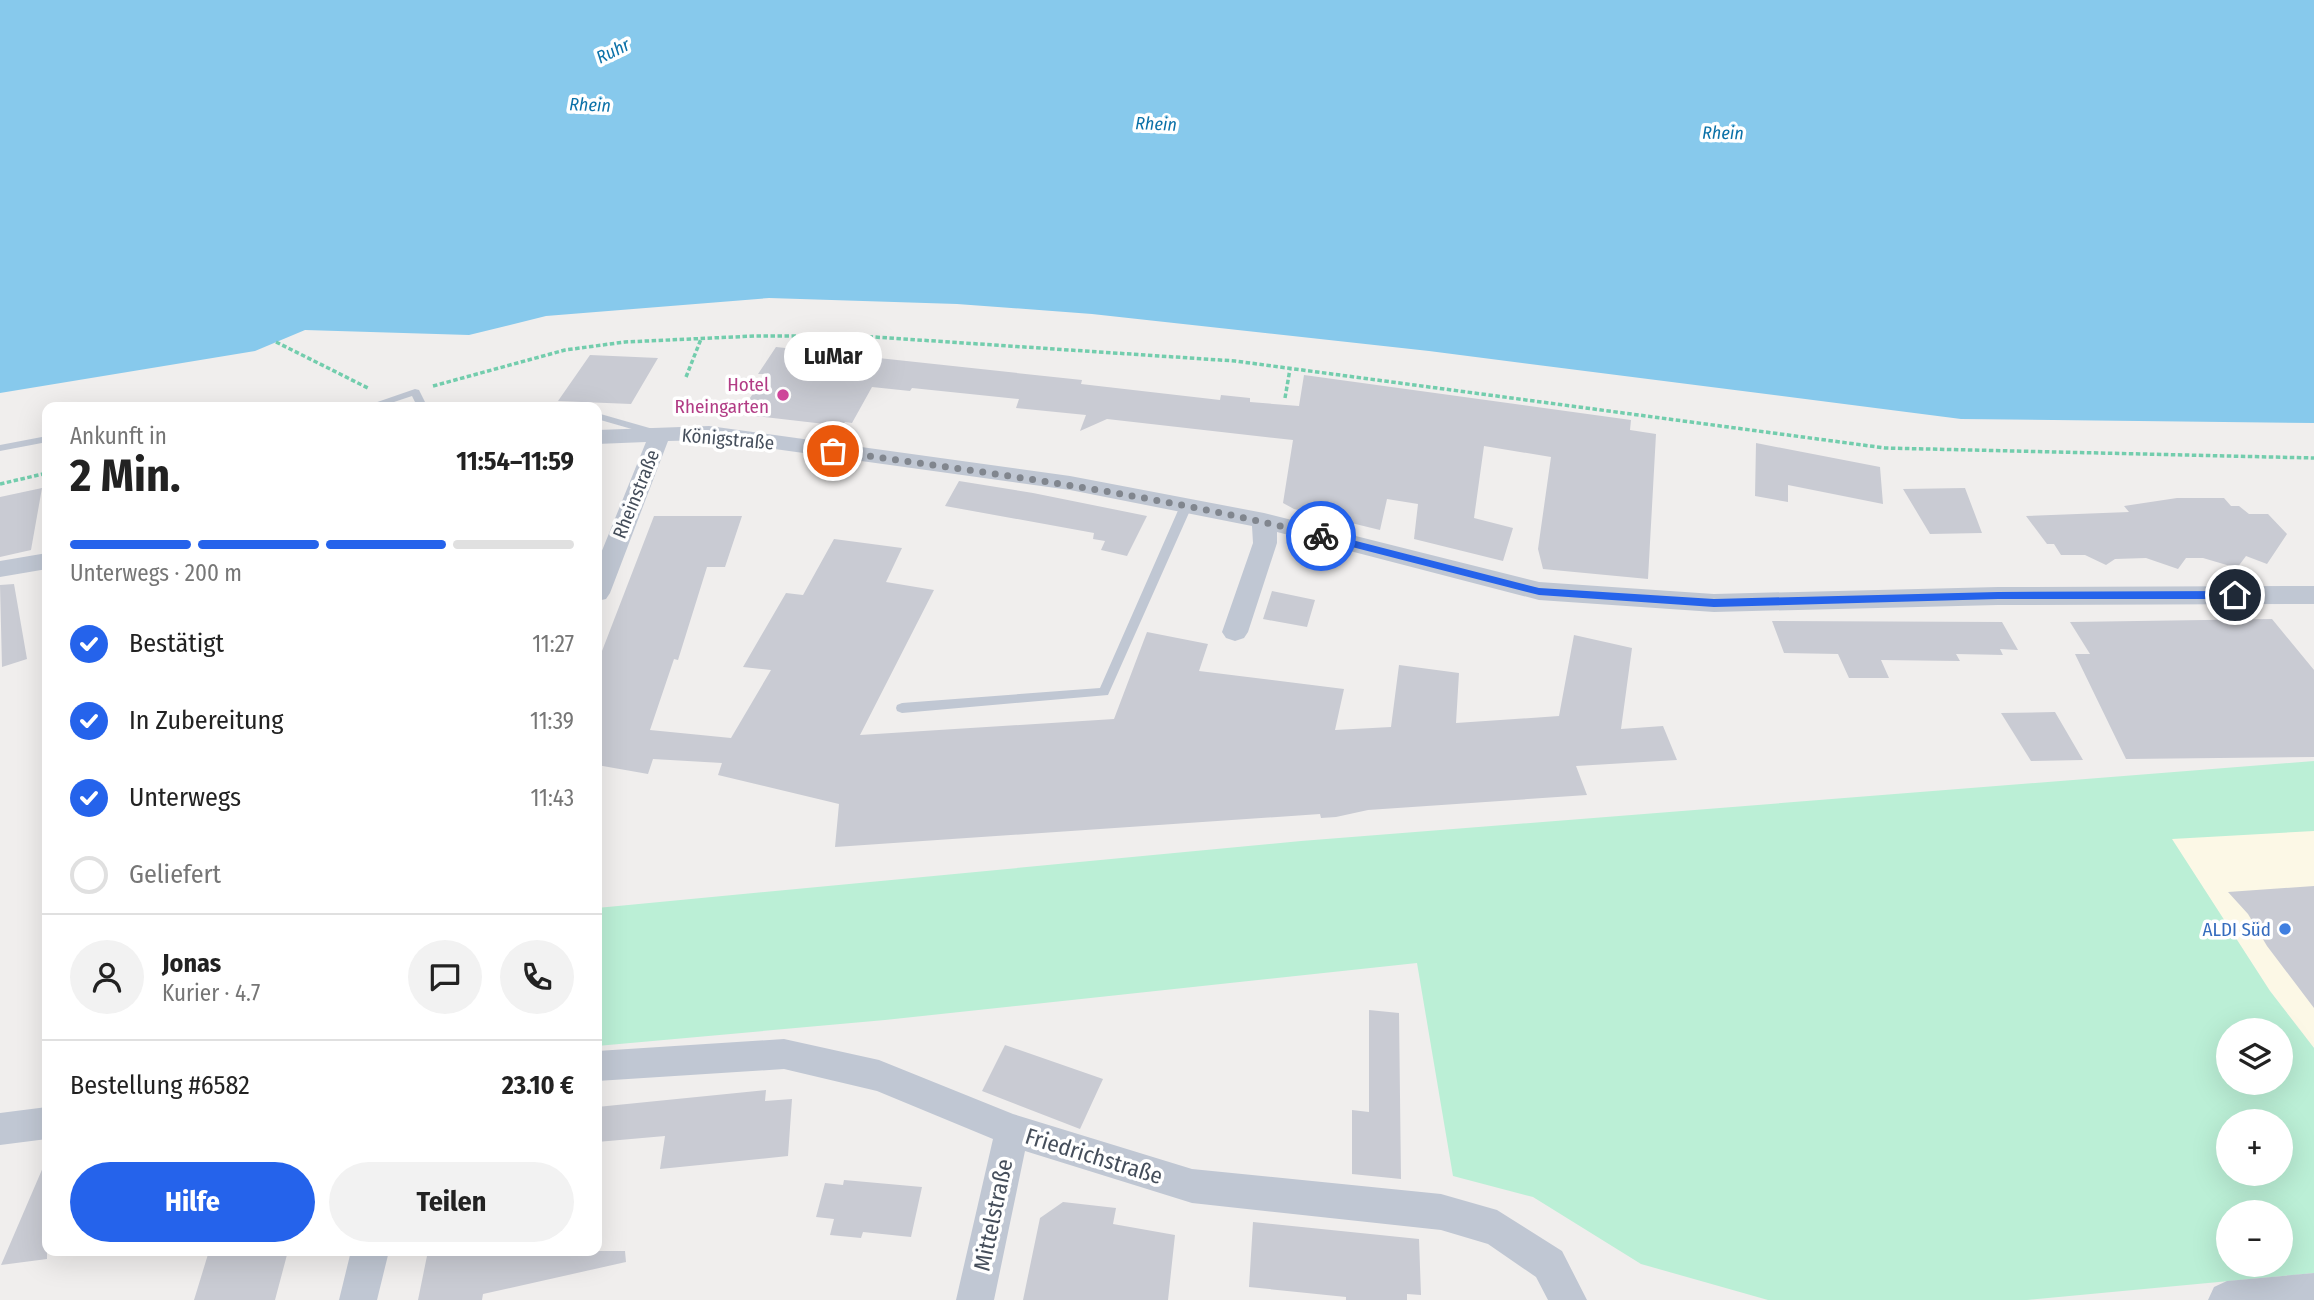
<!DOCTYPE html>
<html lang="de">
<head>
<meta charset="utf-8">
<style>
	body { margin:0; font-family:"Fira Sans Condensed",sans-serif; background:#f2f2f2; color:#222; height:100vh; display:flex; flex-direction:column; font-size:26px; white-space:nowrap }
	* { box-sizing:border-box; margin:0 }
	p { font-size:23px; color:#767676 }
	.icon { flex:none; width:38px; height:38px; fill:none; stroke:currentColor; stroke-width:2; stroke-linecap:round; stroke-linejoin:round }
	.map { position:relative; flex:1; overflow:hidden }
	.panel { position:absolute; left:42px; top:402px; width:560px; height:854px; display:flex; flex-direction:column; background:#fff; border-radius:14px; box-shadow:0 7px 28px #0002 }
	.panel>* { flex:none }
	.buttons { position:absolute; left:2216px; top:1018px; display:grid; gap:14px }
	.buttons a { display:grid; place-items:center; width:77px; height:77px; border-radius:50%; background:#fff; box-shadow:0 7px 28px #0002; font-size:35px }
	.pin { position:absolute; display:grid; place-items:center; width:60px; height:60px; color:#fff; margin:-30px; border:4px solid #fff; border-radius:50%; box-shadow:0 2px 7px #0007 }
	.courier { position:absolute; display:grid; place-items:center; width:70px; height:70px; margin:-35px; border:5px solid #2563eb; border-radius:50%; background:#fff; color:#222; box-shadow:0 2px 9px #0007 }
	.bubble { position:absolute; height:49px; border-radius:24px; background:#fff; box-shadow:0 7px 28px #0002; font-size:23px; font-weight:700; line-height:49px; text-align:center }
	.summary em { font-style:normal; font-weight:700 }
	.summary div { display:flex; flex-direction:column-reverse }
	.summary { display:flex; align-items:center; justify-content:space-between; height:119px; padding:0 28px }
	h1 { font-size:46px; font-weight:700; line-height:52px }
	.bar { display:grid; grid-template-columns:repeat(4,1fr); gap:10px 7px; align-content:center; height:84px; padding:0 28px }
	.bar i { height:9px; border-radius:5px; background:#e0e0e0 }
	.bar .on { background:#2563eb }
	.bar p { grid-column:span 4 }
	.line { display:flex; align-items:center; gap:18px; padding:0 28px; border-top:2px solid #e0e0e0 }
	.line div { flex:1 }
	.round { display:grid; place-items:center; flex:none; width:74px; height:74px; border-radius:37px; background:#f2f2f2 }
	ol { padding:0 28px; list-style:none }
	li { display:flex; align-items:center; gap:21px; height:77px }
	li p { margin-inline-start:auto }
	li .icon { padding:7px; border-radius:50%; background:#2563eb; color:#fff; stroke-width:4 }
	li:last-child { color:#767676 }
	li i { width:38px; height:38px; border:4px solid #e0e0e0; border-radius:50% }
	.button { display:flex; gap:14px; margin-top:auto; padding:14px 28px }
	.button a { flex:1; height:80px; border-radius:42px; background:#2563eb; color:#fff; font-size:28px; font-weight:700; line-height:80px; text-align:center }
	.button a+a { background:#f2f2f2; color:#222 }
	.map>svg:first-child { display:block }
</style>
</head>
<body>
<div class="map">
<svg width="2314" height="1300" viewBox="0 0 2314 1300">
	<rect width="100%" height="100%" fill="#f0eeed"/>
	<!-- commercial -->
	<path fill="#fcf8e6" d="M2314 830V1048L2270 991 2171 838Z"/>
	<!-- green -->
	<path fill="#bbefd6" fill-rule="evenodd" d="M2314 761V831L2172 839 2270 991 2314 1048V1273L2027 1300H1768L1641 1264 1533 1197 1453 1176 1417 963 885 1020 597 1046V908L1301 841ZM2228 1031H2280V1083H2228ZM2228 1122H2280V1174H2228ZM2228 1213H2280V1265H2228Z"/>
	<!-- water -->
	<path fill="#87c9ec" d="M0 0H2314V423L1961 419 1429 351 1092 314 957 304 769 298 546 316 469 335 305 330 255 351 0 393Z"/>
	<!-- building -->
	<path fill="#c9cbd3" d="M776 347 1082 380 1081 384 1220 400 1221 395 1250 398V402L1299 406 1304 375 1631 420 1630 430 1656 434 1648 579 1543 569 1538 549 1551 457 1484 446 1474 518 1513 528 1503 561 1414 539 1418 504 1387 499 1380 530 1294 509 1283 503 1293 440 1107 419 1080 431 1086 415 1016 408 1019 399 912 388 910 391 872 387 852 423 845 422 842 426 747 415 750 411 742 410 766 374H758Z
		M590 355 658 358 631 404 558 401Z
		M1756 443 1880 467 1883 504 1788 485V502L1755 496Z
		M959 481 1033 493 1147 516 1127 556 1101 550 1105 541 1093 539 1094 533 945 506Z
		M42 488 31 550 0 557V497Z
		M1965 488 1982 533 1930 534 1903 489Z
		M2177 498H2224L2231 506H2239L2249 514H2268L2287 534 2267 564 2246 556 2237 568 2203 558H2186L2178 569 2146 558 2115 559 2106 565 2085 555H2061L2054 544H2047L2026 516 2129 512 2124 506Z
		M654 516H742L725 567H707L678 660 674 659 650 730 731 738 771 670 743 667 786 593 803 595 834 539 902 548 886 582 934 590 860 735 1114 719 1147 632 1208 644 1199 671 1344 689 1335 730 1391 727 1399 665 1459 673 1456 723 1559 716 1574 635 1632 648 1621 729 1663 726 1677 760 1576 766 1587 795 1368 810 1336 817 1321 818 1320 814 835 847 839 804 718 775 722 763 653 759 648 774 597 765V664Z
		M14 584 27 659 2 667 0 585Z
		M1272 591 1315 600 1307 627 1263 619Z
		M2272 619 2314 670V757L2126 759 2075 654H2090L2070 622Z
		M1772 621 2002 622 2018 650 2000 649 2003 655 1956 654 1960 661 1881 660 1889 678H1849L1838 654 1784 653Z
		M2055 712 2083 760 2031 761 2001 713Z
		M2314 886V1008L2267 946 2248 914 2228 892Z
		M1369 1010 1399 1013 1401 1179 1352 1174V1110L1369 1112Z
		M1005 1045 1103 1079 1080 1129 982 1091Z
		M766 1090 765 1101 792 1099 788 1156 660 1169 665 1136 597 1142V1107Z
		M47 1158V1259L1 1265Z
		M844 1180 922 1187 911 1237 863 1232 861 1238 830 1235 834 1219 816 1217 825 1183 843 1185Z
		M1063 1202 1116 1208 1113 1224 1175 1235 1168 1300H1023L1040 1218Z
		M1253 1222 1419 1239 1421 1295 1407 1294V1300H1346V1297L1249 1287Z
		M209 1251H288L275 1300H194Z
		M428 1251H625L626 1262 483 1294 482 1300H418Z"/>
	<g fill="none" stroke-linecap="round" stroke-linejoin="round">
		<!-- path -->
		<path stroke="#73cdad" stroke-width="3.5" stroke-dasharray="4.5 2.5" stroke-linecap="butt" d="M276 342 368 388
			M686 377 701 339
			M433 386 565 350 625 342 755 336H859L1235 361 1885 448 2314 458
			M1285 398 1290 369
			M0 484 47 473"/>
		<!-- service -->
		<path fill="#c0c7d3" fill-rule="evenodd" d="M415 389 419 390 428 408H418L412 396 376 408H360Z
			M597 413 660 431 661 433 656 436 597 419Z
			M47 436V442L0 451V445Z
			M1186 502 1192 506 1108 695 902 713 897 711 896 708 897 705 902 703 1100 688 1180 506Z"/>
		<!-- minor -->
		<path fill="#c0c7d3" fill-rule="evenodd" d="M709 426 1070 476 1264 513 1539 582 1714 594 1998 587 2314 586V604L1998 605 1714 612 1539 600 1277 532V543L1248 632 1244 638 1235 641 1226 638 1222 632 1253 543 1252 526 1070 490 709 440 668 441 610 593 606 599 597 601V563L646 442 597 444V430Z
			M47 553V569L0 577V561Z
			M784 1039 879 1060 1013 1114 1192 1169 1441 1194 1497 1210 1562 1251 1587 1300H1548L1536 1277 1488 1244 1441 1230 1192 1203 1025 1151 994 1300H956L993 1139 877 1091 784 1069 597 1081V1051Z
			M47 1107V1139L0 1145V1113Z
			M351 1251H389L377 1300H339Z
			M2314 1273V1300H2208L2214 1287 2227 1281Z"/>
	</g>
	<!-- route -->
	<path fill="#2563eb" d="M1321 532 1539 588 1714 599 1998 592 2235 591 2241 595 2235 599H1998L1714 607 1539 595 1317 538V533Z"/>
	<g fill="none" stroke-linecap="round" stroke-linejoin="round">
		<!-- done -->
		<path stroke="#81868e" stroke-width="7" stroke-dasharray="0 12.6" d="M833 451C997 474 1160 495 1321 536"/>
	</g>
	<!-- markers -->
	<circle fill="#d1479c" stroke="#fff" stroke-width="2.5" cx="783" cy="395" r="7"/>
	<circle fill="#3f7fe0" stroke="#fff" stroke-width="2.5" cx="2285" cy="929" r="7"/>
	<g text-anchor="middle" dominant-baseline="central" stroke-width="7" stroke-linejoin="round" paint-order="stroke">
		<!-- far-water labels -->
		<g font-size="18" font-style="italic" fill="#0b71a8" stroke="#fff">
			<text transform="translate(613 51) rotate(-26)">Ruhr</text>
			<text transform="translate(590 105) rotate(2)">Rhein</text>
			<text transform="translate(1156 124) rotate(2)">Rhein</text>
			<text transform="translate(1723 133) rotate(1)">Rhein</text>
		</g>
		<!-- hotel labels -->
		<g font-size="19" fill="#b23c85" stroke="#fff" text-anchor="end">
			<text x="769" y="384">Hotel<tspan x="769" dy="22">Rheingarten</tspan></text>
		</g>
		<!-- street labels -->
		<g font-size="19" fill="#454e5b" stroke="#fff">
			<text transform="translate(728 439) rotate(5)">Königstraße</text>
			<text transform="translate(636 494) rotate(-68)">Rheinstraße</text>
		</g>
		<!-- shop labels -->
		<g font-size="19" fill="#366cbe" stroke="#fff" text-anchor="end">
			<text x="2271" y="929">ALDI Süd</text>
		</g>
		<!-- near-street labels -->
		<g font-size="23" fill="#454e5b" stroke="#fff">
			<text transform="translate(1094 1156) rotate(17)">Friedrichstraße</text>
			<text transform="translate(993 1215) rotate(-78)">Mittelstraße</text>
		</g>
	</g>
</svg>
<div class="buttons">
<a><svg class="icon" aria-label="layers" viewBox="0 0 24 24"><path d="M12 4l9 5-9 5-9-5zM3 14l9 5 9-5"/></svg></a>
<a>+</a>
<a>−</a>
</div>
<div class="pin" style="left:833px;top:451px;background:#ea580c"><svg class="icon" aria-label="bag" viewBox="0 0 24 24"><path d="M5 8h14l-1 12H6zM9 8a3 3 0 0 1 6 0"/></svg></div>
<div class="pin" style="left:2235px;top:595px;background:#1f2937"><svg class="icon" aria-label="home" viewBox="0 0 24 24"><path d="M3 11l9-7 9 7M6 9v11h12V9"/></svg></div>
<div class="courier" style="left:1321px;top:536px"><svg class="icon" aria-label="bike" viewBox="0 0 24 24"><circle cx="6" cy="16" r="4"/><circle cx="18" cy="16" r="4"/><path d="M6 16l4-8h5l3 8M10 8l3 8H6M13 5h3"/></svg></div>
<div class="bubble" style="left:784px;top:332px;width:98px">LuMar</div>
<section class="panel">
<div class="summary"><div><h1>2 Min.</h1><p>Ankunft in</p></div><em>11:54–11:59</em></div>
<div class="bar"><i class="on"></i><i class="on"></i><i class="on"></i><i></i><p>Unterwegs · 200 m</p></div>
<ol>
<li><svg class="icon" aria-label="check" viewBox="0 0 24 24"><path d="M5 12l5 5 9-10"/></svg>Bestätigt<p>11:27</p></li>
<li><svg class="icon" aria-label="check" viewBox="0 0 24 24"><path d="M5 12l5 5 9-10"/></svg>In Zubereitung<p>11:39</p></li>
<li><svg class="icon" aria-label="check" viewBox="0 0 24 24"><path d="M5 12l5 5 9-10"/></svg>Unterwegs<p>11:43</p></li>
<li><i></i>Geliefert</li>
</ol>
<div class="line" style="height:126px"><a class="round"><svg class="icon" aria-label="person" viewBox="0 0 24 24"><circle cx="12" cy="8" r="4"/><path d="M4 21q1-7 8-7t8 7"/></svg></a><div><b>Jonas</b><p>Kurier · 4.7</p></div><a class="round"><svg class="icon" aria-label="chat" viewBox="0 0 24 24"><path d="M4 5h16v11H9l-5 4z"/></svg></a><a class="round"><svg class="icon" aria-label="phone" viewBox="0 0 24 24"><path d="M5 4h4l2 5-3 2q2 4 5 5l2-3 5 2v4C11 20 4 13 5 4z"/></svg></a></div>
<div class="line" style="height:91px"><div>Bestellung #6582</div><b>23.10 €</b></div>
<div class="button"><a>Hilfe</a><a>Teilen</a></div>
</section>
</div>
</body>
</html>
